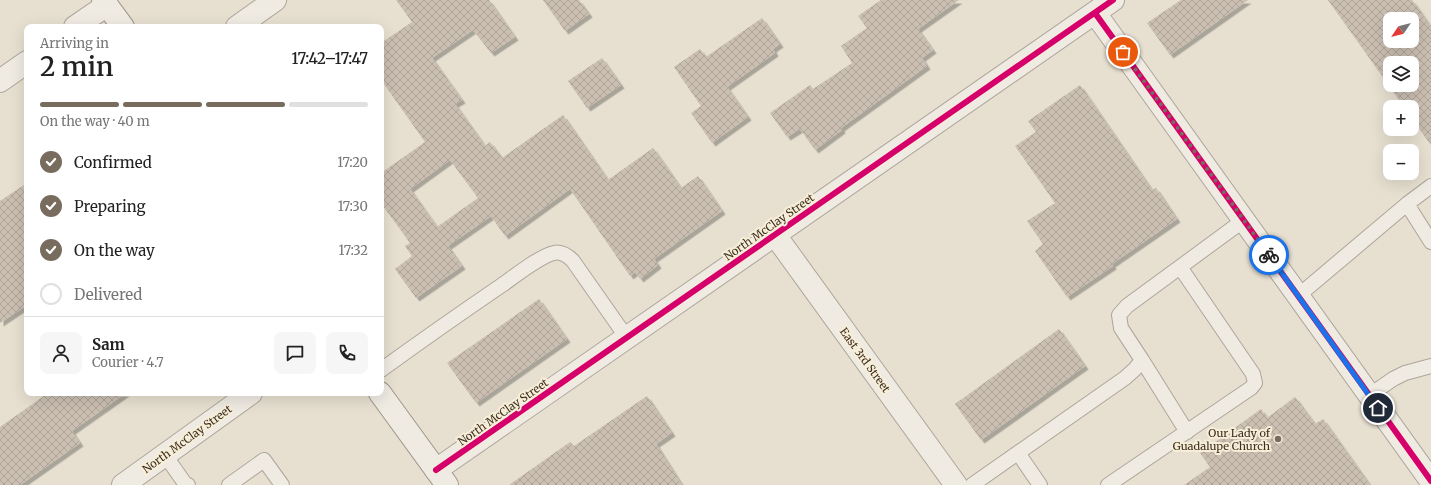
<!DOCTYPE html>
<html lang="en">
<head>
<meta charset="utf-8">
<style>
	body { margin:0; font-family:Merriweather,serif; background:#f6f6f6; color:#222; height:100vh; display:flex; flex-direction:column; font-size:15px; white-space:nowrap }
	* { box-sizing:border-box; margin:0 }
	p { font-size:13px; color:#767676 }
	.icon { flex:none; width:22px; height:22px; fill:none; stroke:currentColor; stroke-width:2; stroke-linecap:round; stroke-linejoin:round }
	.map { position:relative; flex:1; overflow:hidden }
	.sheet { position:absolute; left:24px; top:24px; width:360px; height:372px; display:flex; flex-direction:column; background:#fff; border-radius:8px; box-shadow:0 4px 16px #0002 }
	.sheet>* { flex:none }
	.needle { width:26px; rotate:235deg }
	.tools { position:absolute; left:1383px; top:12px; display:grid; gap:8px }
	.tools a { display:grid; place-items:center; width:36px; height:36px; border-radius:8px; background:#fff; box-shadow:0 4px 16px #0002; font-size:20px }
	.pin { position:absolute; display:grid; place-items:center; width:34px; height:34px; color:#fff; margin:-17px; border:2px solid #fff; border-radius:50%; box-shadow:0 1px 4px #0007 }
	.courier { position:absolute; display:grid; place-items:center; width:40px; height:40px; margin:-20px; border:3px solid #1a73e8; border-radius:50%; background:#fff; color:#222; box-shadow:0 1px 5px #0007 }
	.head em { font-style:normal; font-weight:600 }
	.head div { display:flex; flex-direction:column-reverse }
	.head { display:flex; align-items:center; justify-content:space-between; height:68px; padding:0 16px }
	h1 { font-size:26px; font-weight:600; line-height:30px }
	.bar { display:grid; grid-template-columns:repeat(4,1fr); gap:6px 4px; align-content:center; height:48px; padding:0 16px }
	.bar i { height:5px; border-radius:3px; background:#e0e0e0 }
	.bar .current { background:#786c5e }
	.bar p { grid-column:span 4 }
	.line { display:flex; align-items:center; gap:10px; padding:0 16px; border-top:1px solid #e0e0e0 }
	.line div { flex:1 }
	.round { display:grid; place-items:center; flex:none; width:42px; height:42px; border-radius:8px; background:#f6f6f6 }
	ol { padding:0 16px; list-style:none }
	li { display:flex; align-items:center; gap:12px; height:44px }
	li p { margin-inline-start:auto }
	li .icon { padding:4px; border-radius:50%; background:#786c5e; color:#fff; stroke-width:4 }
	li:last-child { color:#767676 }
	li i { width:22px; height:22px; border:2px solid #e0e0e0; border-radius:50% }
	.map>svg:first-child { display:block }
</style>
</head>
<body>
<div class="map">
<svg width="1431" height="485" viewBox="0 0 1431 485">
	<defs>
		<pattern id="building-cross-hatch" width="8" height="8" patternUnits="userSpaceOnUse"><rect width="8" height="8" fill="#cbbfb2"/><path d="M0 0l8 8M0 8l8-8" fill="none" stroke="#afa499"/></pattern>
		<filter id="shadow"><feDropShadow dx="3.5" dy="3.5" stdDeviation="0" flood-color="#0004"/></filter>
	</defs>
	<rect width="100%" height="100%" fill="#e7e0d1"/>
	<!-- building -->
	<path fill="url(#building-cross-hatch)" fill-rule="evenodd" filter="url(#shadow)" d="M396 0H489L515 37 491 53 473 30 432 58 462 100 455 104 485 146 490 142 502 158 563 115 608 180 653 148 681 188 698 176 722 211 654 259 658 265 640 279 635 272 630 276 570 189 505 236 491 216 448 246 462 266 416 298 395 269 412 256 405 246 410 243 381 203V173L425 142 384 84V41L412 22ZM450 160 478 198 437 227 410 189Z
		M543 0H579L589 14 565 31Z
		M881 0H959L918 29 933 50 922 58 927 66 841 128 842 130 815 150 800 129 787 137 770 113 810 85 813 89 852 63 841 46 867 28 858 16Z
		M1181 0H1248L1170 55 1147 23Z
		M1328 0H1412L1431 27V145L1412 119V107H1404ZM1390 19H1412V41H1390ZM1390 63H1412V85H1390Z
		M762 18 780 44 773 49 775 53 727 87 748 117 712 143 691 113 701 106 674 67 700 49 706 57Z
		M602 58 621 85 587 108 568 81Z
		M1080 85 1152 190 1156 188 1177 219 1112 264 1113 266 1067 297 1035 251 1043 244 1027 221 1055 203 1015 146 1036 132 1028 121Z
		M27 183V305L0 323V201Z
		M539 299 567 339 476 403 447 363Z
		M1059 329 1085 366 981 440 955 404Z
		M48 393H126L72 431 80 443 20 485H0V427Z
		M647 396 672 433 656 444 682 485H509L570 442 574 446Z
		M1295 397 1315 424 1323 419 1370 485H1184L1210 467 1200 453 1261 409 1267 418Z"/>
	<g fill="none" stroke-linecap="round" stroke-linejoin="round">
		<defs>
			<path id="lane" d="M1407 204 1431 242
				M1298 296 1407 204 1431 186
				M1142 360 1187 432
				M381 370C421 341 461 313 502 285 515 276 540 256 554 253 562 251 568 256 573 261L627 338
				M1370 395 1393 379 1405 373 1431 366
				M1018 453 1040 485
				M165 455 186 485H188
				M229 485 264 460 282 485
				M972 485 1125 378 1135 369 1142 360 1121 328 1119 315 1127 306 1244 220
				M1108 485 1251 388 1255 383 1253 374 1180 267"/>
			<path id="street" d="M1095 13 1431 481
				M75 27 107 5
				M237 27 275 0
				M0 81 27 62
				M775 235 956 485
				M436 470 1113 0
				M123 485 251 393"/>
			<path id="secondary" d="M103 0 123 27
				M380 393 447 485"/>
		</defs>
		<!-- lane casing -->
		<use href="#lane" stroke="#ada599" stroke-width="16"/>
		<!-- street casing -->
		<use href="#street" stroke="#ada599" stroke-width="24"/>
		<!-- secondary casing -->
		<use href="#secondary" stroke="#9c958a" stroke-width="24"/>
		<!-- lane -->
		<use href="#lane" stroke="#efebe3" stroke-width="14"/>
		<!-- street -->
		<use href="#street" stroke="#efebe3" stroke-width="22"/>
		<!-- secondary -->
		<use href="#secondary" stroke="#efebe3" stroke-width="22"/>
		<defs>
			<path id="cycleway" d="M1095 13 1431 481
				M436 470 1113 0"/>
		</defs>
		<!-- cycleway casing -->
		<use href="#cycleway" stroke="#f7eed8" stroke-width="8"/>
		<!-- cycleway -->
		<use href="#cycleway" stroke="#d6006c" stroke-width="6"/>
	</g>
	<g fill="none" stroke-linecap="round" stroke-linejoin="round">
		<!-- done -->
		<path stroke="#786c5e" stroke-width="4" stroke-dasharray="0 7.2" d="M1123 52 1269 255"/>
		<!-- route -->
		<path stroke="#1a73e8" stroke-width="5" d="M1269 255 1378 408"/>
	</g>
	<!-- markers -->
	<circle fill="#786c5e" stroke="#f7eed8" stroke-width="1.5" cx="1278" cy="439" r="4"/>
	<g text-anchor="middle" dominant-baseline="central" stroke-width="4" stroke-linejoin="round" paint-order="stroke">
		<!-- street labels -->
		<g font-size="11" fill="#3d2e20" stroke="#f7eed8">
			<text transform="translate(769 227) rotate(-35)">North McClay Street</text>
			<text transform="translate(865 360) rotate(54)">East 3rd Street</text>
			<text transform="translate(503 412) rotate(-35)">North McClay Street</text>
			<text transform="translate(187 439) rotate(-36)">North McClay Street</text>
		</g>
		<!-- poi labels -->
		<g font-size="11" fill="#3d2e20" stroke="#f7eed8" text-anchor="end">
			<text x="1270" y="433">Our Lady of<tspan x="1270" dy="13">Guadalupe Church</tspan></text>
		</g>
	</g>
</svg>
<div class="tools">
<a><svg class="needle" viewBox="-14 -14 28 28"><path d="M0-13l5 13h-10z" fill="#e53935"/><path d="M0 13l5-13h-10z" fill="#767676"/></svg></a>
<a><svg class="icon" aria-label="layers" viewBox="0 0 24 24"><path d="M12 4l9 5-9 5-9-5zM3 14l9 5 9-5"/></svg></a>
<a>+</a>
<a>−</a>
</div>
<div class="pin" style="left:1123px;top:52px;background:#ea580c"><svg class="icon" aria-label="bag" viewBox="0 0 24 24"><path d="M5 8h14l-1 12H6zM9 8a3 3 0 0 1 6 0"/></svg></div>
<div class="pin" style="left:1378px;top:408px;background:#1f2937"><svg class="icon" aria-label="home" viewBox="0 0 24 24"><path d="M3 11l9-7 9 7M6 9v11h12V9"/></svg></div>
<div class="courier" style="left:1269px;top:255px"><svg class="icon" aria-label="bike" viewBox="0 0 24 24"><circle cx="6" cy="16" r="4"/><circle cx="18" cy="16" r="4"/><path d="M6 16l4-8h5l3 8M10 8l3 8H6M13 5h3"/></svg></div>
<section class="sheet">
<div class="head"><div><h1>2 min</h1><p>Arriving in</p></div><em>17:42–17:47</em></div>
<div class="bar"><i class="current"></i><i class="current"></i><i class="current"></i><i></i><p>On the way · 40 m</p></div>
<ol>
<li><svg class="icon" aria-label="check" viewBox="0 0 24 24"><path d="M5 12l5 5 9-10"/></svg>Confirmed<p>17:20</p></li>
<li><svg class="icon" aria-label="check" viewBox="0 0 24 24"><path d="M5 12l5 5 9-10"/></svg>Preparing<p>17:30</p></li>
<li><svg class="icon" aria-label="check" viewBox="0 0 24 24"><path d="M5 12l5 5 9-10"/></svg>On the way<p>17:32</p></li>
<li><i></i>Delivered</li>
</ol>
<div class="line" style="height:72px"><a class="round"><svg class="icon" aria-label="person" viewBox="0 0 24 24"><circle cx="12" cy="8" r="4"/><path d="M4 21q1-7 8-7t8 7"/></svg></a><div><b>Sam</b><p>Courier · 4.7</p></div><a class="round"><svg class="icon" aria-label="chat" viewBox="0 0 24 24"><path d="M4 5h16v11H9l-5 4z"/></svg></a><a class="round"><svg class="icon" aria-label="phone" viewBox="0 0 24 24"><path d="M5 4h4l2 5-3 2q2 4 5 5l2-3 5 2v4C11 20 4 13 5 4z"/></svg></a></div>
</section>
</div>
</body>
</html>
